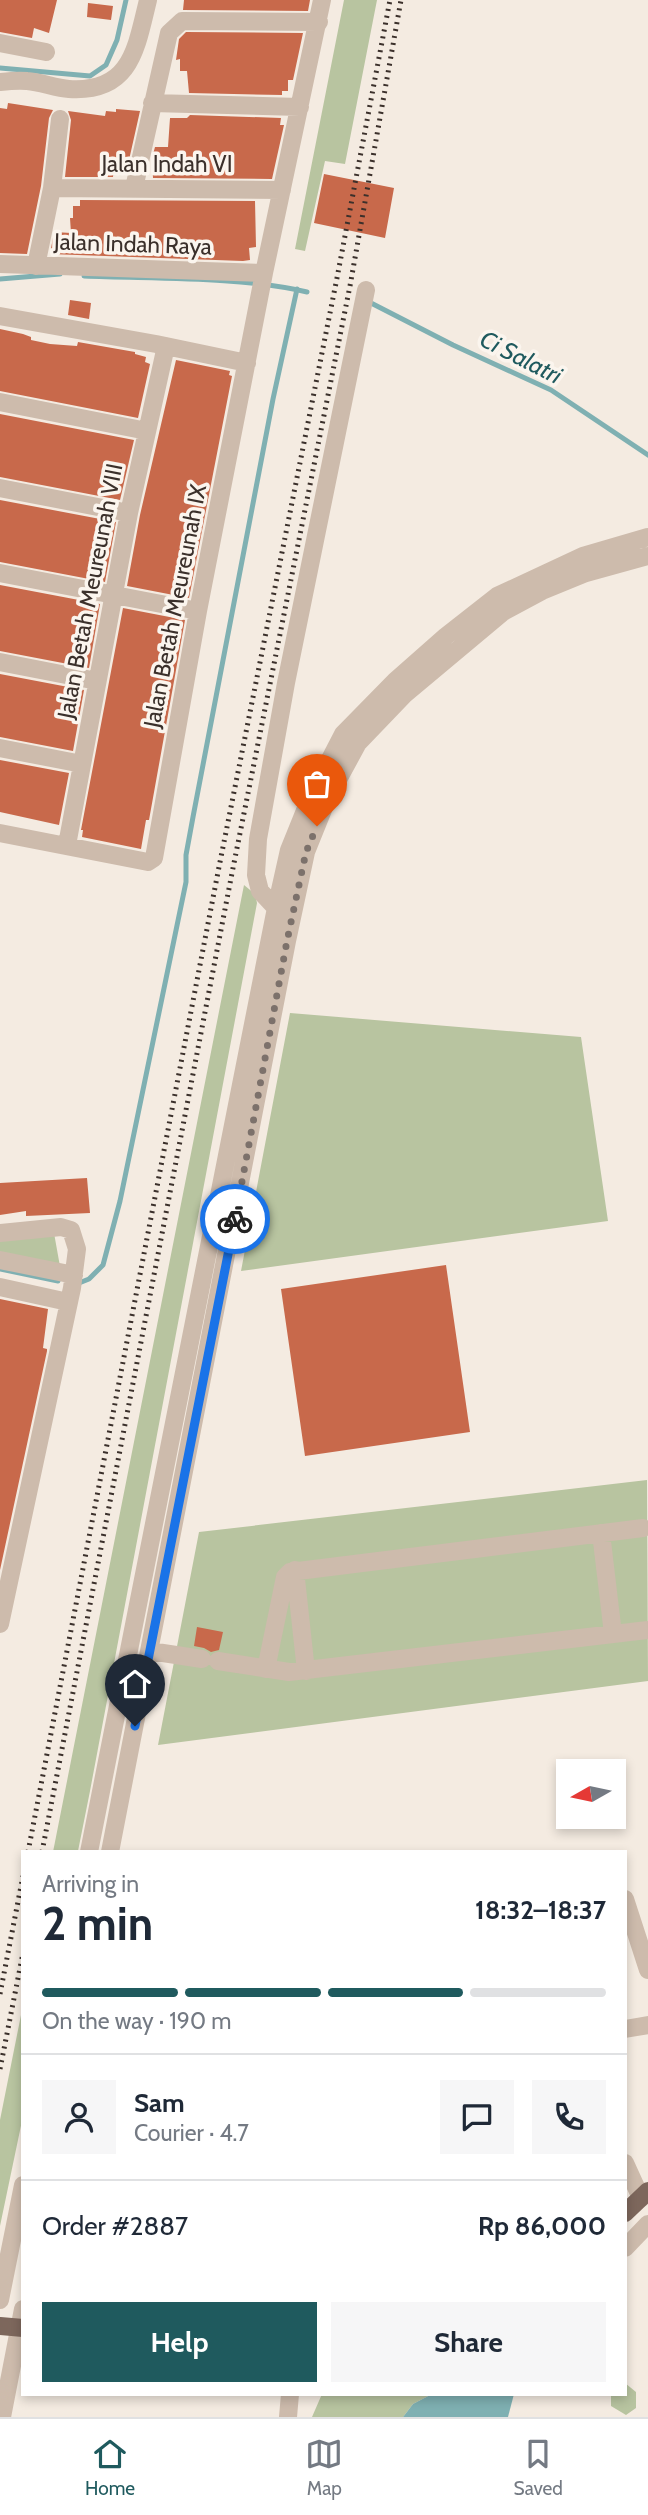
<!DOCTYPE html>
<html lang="en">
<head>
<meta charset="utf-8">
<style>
	body { margin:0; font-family:Cabin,sans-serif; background:#f6f6f7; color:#1f2937; height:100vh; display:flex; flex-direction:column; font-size:26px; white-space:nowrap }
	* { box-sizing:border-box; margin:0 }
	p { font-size:23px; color:#747a83 }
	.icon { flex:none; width:38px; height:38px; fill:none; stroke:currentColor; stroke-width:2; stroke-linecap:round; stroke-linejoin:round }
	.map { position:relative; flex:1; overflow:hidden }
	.details { position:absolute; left:21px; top:1850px; width:606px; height:546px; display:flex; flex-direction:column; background:#fff; border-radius:0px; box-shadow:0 4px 10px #0003 }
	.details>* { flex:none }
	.needle { width:46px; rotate:261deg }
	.buttons { position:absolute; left:556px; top:1759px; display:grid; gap:14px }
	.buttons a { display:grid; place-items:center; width:70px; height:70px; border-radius:0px; background:#fff; box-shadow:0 4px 10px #0003; font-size:35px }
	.pin { position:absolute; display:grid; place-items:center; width:60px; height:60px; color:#fff; margin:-72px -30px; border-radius:50% 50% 50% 0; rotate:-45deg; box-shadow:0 0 7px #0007 }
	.pin .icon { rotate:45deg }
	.courier { position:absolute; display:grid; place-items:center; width:70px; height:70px; margin:-35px; border:5px solid #1a73e8; border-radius:50%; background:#fff; color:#222; box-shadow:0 2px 9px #0007 }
	.summary em { font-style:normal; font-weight:700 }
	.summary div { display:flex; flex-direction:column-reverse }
	.summary { display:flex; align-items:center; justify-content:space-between; height:119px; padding:0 21px }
	h1 { font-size:46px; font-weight:700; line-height:52px }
	.bar { display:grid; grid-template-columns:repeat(4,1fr); gap:10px 7px; align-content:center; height:84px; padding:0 21px }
	.bar i { height:9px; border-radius:5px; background:#e0e1e3 }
	.bar .current { background:#1f5a5e }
	.bar p { grid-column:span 4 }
	.line { display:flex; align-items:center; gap:18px; padding:0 21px; border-top:2px solid #e0e1e3 }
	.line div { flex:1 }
	.round { display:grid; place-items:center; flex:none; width:74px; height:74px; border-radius:0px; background:#f6f6f7 }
	.action { display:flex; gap:14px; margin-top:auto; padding:14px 21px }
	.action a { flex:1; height:80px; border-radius:0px; background:#1f5a5e; color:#fff; font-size:28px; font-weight:700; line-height:80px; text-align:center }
	.action a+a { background:#f6f6f7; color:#1f2937 }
	.dock { display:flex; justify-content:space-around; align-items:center; height:98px; border-top:2px solid #e0e1e3; background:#fff; font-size:19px; color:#747a83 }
	.dock a { display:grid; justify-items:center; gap:4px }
	.dock .current { color:#1f5a5e }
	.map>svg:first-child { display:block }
</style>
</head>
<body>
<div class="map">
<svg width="648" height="2417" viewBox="0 0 648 2417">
	<rect width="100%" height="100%" fill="#f4ebe1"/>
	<!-- green -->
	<path fill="#b8c4a0" d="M344 0H377L345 164 325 161 305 251 295 249Z
		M244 885 255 894 257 903 90 1791 78 1851 53 1852Z
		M290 1013 581 1037 608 1221 241 1271Z
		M54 1233 61 1272 0 1258V1240Z
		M647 1480 648 1681 158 1745 199 1532Z
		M23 2005V2116L0 2226V2120Z
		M625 2383 636 2392V2408L626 2415 611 2406V2394H625Z
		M322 2394H432L413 2404 403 2417H312Z"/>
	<!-- water -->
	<path fill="#7fb0b2" d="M432 2394H514L508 2417H403L413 2404Z"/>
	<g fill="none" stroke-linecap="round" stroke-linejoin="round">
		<!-- stream -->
		<path stroke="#7fb0b2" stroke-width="5" d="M0 68 90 76 106 65 117 40 126 0
			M84 276C156 279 237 276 307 292
			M0 279 60 274
			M371 303 453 345 551 390 648 455
			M0 1269 58 1281
			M79 1283 89 1279 103 1265 120 1201 186 882V855L193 817 273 399 297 289"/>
	</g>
	<!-- building -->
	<path fill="#c8694b" d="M0 0H57L49 33 34 28 32 38 0 32Z
		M184 0H310L308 11 183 10Z
		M88 3 113 6 111 20 87 17Z
		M186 32 303 33 293 80H288V91H282V95L189 93 187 71H180V59L176 60 179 39Z
		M8 103 53 110 49 118 41 186 27 254 0 253V108L7 109Z
		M116 109 140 111 129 160 125 161 124 166 114 165 113 177H65L71 120 68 111 105 116 106 111 116 112Z
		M190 115 281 118 280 125H284L272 179 153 178 152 158 155 147H168L170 118H187Z
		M324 174 394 188 385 238 314 223Z
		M80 200 255 201 256 247 249 248 250 260 243 261 50 254 54 232 71 233 70 218H73V206H80Z
		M70 300 91 303 89 319 68 315Z
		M0 329 23 334 31 337V340L50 344 77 346 78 342 135 352V354L146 357 145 362 150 364 138 418 0 391Z
		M176 360 230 371 229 375 232 376 189 598 127 586 140 515Z
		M0 414 134 440 120 500 0 477Z
		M0 500 116 522 105 582 0 562Z
		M0 585 100 604 89 668 0 651Z
		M123 608 185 620 149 820H146L141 849 82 837 83 830H81Z
		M0 674 84 690 73 751 0 737Z
		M0 760 69 773 59 825 0 812Z
		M87 1178 90 1213 26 1216V1211L0 1215V1183Z
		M446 1265 470 1432 305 1456 281 1289Z
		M0 1299 48 1309 43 1348 47 1349V1351L0 1570Z
		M197 1627 223 1632 219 1650 211 1652 204 1648 194 1646Z"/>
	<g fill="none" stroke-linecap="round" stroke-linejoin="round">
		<!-- minor -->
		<path stroke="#cdbbac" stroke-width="18" d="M0 43 46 52
			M0 82C9 81 18 80 27 81 41 82 55 88 69 89 131 93 136 49 148 0
			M152 103 300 107
			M52 188 282 190
			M134 188 169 33 182 21 319 22
			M0 264 264 273 198 611 154 858 148 862 0 833
			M36 266 52 188 60 119
			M264 273 322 0
			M0 316 156 344 247 363
			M0 402 147 431
			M0 488 129 513
			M0 573 198 611
			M0 662 97 681
			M0 748 82 764
			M67 845 129 513 166 346
			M276 908 260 891 256 875 258 839 286 683 366 290
			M0 1233 61 1227 71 1230 77 1249 72 1288 0 1624
			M0 1260 74 1275
			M0 1287 68 1302
			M601 1533 613 1634
			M295 1570 306 1671
			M150 1651 202 1659
			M218 1661 289 1672 648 1630
			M266 1669 285 1577 290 1572 643 1528
			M89 1852 276 908 289 850 310 798 343 734 395 681 446 636 497 596 583 556 648 537
			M110 1852 287 941 306 852 327 800 358 743 405 694 503 612 542 591 586 573 648 556
			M625 1899 648 1970
			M625 2029 648 2025
			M625 2163 641 2198
			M625 2248 648 2224
			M0 2300 23 2185
			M2 2417 23 2309
			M288 2417 290 2394"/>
		<!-- major -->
		<path stroke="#7d675c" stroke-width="18" d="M625 2213 648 2191
			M0 2326 23 2328"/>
		<!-- rail -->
		<path stroke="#3b302b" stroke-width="5" stroke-dasharray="2 5" stroke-linecap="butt" d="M28 1852 219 867 337 278 390 0
			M42 1852 233 868 350 286 401 0
			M0 1994 23 1876
			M0 2069 23 1953"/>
	</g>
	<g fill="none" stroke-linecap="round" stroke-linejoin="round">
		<!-- done -->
		<path stroke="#7c716b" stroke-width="7" stroke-dasharray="0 12.6" d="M235 1219 287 941 306 852 317 826"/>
		<!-- route -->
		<path stroke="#1a73e8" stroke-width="9" d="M135 1726 235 1219"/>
	</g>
	<g text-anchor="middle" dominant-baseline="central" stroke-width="7" stroke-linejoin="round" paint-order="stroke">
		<!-- street labels -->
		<g font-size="23" fill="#3b302b" stroke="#fbf5ee">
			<text x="167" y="164">Jalan Indah VI</text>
			<text transform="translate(133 244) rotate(2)">Jalan Indah Raya</text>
			<text transform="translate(90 591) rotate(-79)">Jalan Betah Meureunah VIII</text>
			<text transform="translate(175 606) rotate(-79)">Jalan Betah Meureunah IX</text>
		</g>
		<!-- water labels -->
		<g font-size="24" font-style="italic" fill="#1f5a5e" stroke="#fbf5ee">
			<text transform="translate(521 357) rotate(27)">Ci Salatri</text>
		</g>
	</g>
</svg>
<div class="buttons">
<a><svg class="needle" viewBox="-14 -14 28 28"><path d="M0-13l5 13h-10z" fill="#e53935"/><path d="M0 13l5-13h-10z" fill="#747a83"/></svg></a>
</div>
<div class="pin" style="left:317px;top:826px;background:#ea580c"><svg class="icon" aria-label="bag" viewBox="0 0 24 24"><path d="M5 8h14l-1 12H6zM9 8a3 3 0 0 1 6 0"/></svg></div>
<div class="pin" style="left:135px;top:1726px;background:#1f2937"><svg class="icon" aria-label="home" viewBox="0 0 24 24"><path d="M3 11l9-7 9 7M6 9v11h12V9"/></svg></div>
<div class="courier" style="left:235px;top:1219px"><svg class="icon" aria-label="bike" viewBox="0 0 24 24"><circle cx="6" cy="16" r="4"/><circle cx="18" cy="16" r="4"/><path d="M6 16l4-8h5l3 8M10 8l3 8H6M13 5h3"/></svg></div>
<section class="details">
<div class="summary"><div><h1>2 min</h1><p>Arriving in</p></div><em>18:32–18:37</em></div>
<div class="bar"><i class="current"></i><i class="current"></i><i class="current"></i><i></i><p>On the way · 190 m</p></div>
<div class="line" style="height:126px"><a class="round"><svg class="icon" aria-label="person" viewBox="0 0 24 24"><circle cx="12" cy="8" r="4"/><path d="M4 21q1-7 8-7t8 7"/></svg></a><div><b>Sam</b><p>Courier · 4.7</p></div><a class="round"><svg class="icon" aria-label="chat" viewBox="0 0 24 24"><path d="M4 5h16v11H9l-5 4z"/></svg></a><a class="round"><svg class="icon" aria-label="phone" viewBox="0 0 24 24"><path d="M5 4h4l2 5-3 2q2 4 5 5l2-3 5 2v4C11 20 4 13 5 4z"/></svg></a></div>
<div class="line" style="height:91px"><div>Order #2887</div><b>Rp 86,000</b></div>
<div class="action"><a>Help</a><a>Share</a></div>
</section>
</div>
<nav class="dock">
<a class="current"><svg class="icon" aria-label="home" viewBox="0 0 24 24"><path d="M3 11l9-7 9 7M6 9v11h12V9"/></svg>Home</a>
<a><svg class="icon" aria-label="map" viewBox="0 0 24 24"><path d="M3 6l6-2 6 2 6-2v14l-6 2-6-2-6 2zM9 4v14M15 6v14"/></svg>Map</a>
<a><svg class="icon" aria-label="saved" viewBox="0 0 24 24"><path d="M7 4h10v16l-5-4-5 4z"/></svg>Saved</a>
</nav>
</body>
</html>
